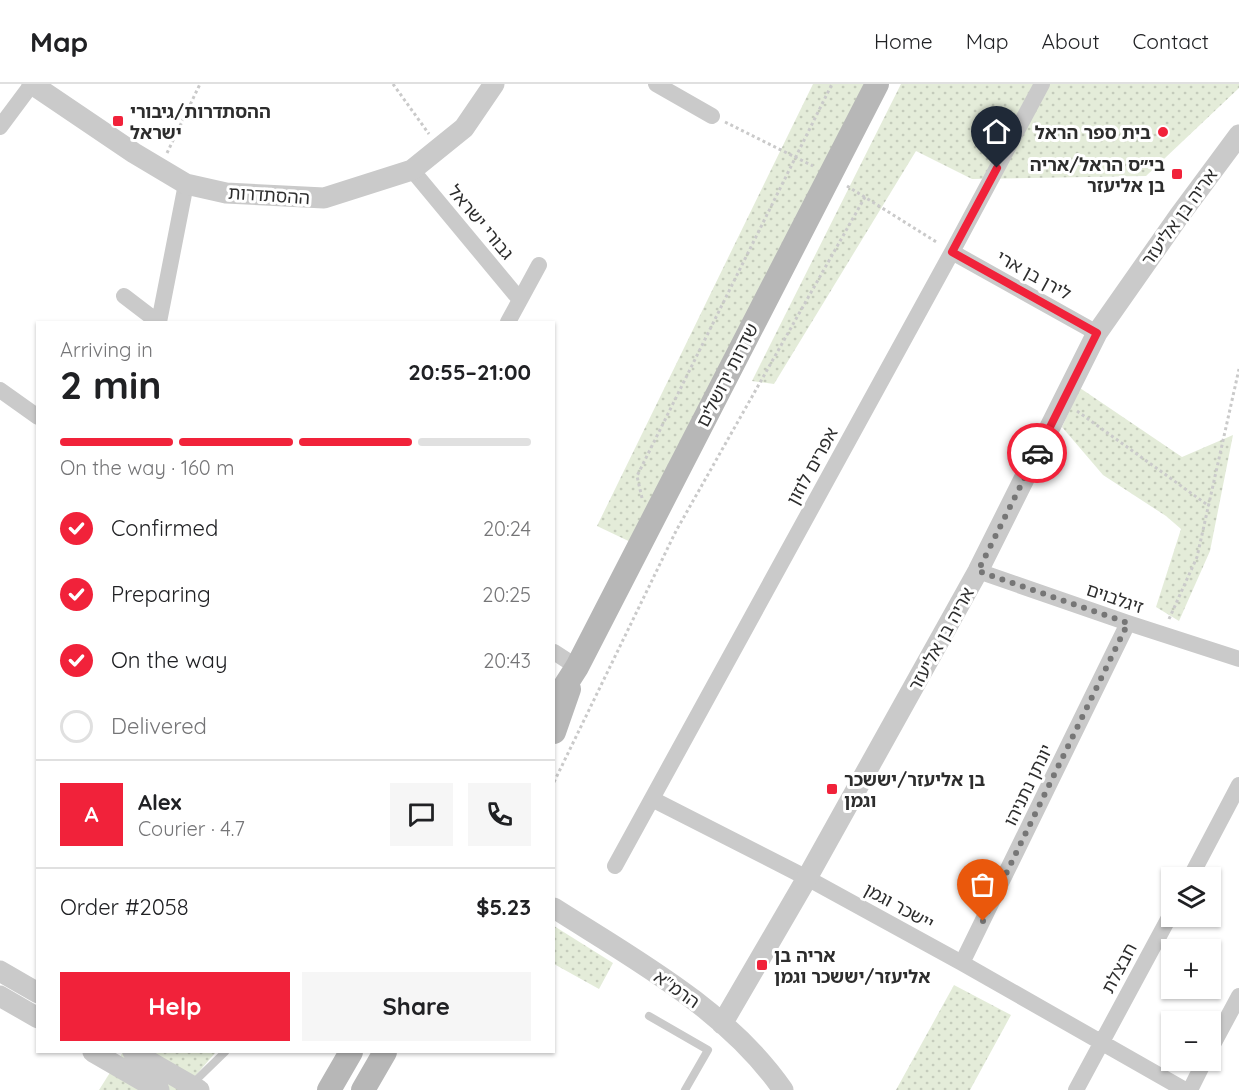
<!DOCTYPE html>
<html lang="en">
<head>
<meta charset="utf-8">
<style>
	body { margin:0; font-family:Quicksand,"Noto Sans Hebrew",sans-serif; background:#f6f6f6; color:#202124; height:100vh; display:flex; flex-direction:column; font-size:22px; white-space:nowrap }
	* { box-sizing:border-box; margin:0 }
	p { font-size:20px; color:#757577 }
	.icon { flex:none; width:33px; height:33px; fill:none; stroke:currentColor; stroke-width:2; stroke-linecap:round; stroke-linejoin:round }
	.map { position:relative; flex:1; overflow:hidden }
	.details { position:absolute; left:36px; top:237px; width:519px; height:732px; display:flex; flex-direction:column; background:#fff; border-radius:0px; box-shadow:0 2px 4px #0004 }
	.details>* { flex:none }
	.fabs { position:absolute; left:1161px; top:783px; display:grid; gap:12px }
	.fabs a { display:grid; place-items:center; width:60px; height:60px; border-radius:0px; background:#fff; box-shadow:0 2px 4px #0004; font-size:30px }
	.pin { position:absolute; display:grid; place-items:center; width:51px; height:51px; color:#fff; margin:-62px -26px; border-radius:50% 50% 50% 0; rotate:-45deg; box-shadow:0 0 6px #0007 }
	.pin .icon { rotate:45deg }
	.courier { position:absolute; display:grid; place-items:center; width:60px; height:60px; margin:-30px; border:4px solid #f1223a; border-radius:50%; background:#fff; color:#222; box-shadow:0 2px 8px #0007 }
	.headline em { font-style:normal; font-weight:700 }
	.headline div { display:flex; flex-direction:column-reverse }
	.headline { display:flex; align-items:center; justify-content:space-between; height:102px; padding:0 24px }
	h1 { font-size:39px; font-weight:700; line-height:45px }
	.bar { display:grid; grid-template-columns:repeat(4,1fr); gap:9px 6px; align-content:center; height:72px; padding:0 24px }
	.bar i { height:8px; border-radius:4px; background:#e0e0e0 }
	.bar .selected { background:#f1223a }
	.bar p { grid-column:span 4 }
	.line { display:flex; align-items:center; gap:15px; padding:0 24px; border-top:2px solid #e0e0e0 }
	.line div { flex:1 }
	.round { display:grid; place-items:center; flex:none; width:63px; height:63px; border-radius:0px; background:#f6f6f6 }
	ol { padding:0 24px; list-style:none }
	li { display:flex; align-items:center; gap:18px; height:66px }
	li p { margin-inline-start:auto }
	li .icon { padding:6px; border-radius:50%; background:#f1223a; color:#fff; stroke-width:4 }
	li:last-child { color:#757577 }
	li i { width:33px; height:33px; border:3px solid #e0e0e0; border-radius:50% }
	.primary-button { display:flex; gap:12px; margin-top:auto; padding:12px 24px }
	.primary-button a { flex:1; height:69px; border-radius:0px; background:#f1223a; color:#fff; font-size:24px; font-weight:700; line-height:69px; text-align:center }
	.primary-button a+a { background:#f6f6f6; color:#202124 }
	header { display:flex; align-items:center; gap:36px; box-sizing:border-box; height:84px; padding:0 30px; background:#fff; border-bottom:2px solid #e0e0e0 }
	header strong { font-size:28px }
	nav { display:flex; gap:33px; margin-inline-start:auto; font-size:21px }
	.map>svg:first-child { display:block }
</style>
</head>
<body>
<header>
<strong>Map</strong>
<nav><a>Home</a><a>Map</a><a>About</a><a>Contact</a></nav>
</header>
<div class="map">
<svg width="1239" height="1006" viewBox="0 0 1239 1006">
	<defs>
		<pattern id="grass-dots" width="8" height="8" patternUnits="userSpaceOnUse" patternTransform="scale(1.5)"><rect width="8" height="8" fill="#e4ecd9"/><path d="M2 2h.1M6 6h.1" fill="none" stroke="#c4cbbb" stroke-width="1.8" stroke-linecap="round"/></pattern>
	</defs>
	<rect width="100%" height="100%" fill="#fff"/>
	<!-- grass -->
	<path fill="url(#grass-dots)" d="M813 0H866L639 462 597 442Z
		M901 0H1239V4L1146 92 972 95 916 67 774 300 752 297Z
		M1080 304 1182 373 1233 351 1210 467 1179 537 1156 523 1181 445 1166 432 1103 391 1062 343Z
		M554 842 613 879 599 905 554 880Z
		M954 901 1011 931 970 1006H896Z
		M123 968H216L183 1006H99Z"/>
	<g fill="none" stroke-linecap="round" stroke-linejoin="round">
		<!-- path -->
		<path stroke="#cacaca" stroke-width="3" stroke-dasharray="3 3" stroke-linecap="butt" d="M393 0 429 50
			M725 38 813 82
			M167 69 200 0
			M847 102 938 159
			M1077 327 1209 422
			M642 414 637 392 832 0
			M1169 535 1197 473 1239 285
			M554 698 676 447 865 113"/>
		<!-- service -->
		<path stroke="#cacaca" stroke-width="8" d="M649 932 708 966 685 1006
			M191 1001 225 968"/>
		<!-- minor -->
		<path stroke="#cacaca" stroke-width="16" d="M656 0 712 32
			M0 43 32 0
			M412 86 520 216 508 238
			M952 168 1097 249
			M124 212 158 238
			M520 216 539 181
			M159 238 186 100
			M0 306 38 333
			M978 487 1128 539 1239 575
			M554 568 577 583
			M652 715 807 794 962 879 1185 1006
			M615 782 952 168 1042 0
			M1190 794 1239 701
			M962 879 1128 539
			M1210 966 1239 912
			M1076 1006 1172 828
			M1190 1006 1205 976"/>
		<!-- tertiary -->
		<path stroke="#cacaca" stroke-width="21" d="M32 0 134 69 186 100 226 109 324 114 412 86 464 44 494 0
			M554 824C634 875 728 926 783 1006
			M0 887 38 909
			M0 912 38 934
			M722 940 807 794 978 487 1097 249 1179 132 1239 51
			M93 968 159 1006
			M133 968 199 1006"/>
		<!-- secondary -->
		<path stroke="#b7b7b7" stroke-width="24" d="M554 619 577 583 877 0
			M554 648 569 605
			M329 1006 351 968
			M363 1006 385 968"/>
	</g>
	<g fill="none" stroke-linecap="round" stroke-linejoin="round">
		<!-- done -->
		<path stroke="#767676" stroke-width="6" stroke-dasharray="0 10.8" d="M983 837 1128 539 978 487 1037 369"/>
		<!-- route -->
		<path stroke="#f1223a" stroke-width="8" d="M997 84 952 168 1097 249 1037 369"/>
	</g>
	<!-- markers -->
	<g fill="#f1223a" stroke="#fff" stroke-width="2">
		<rect x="112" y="31" width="12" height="12" rx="3"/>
		<circle cx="1163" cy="48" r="6"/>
		<rect x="1171" y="84" width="12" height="12" rx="3"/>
		<rect x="826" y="699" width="12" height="12" rx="3"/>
		<rect x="756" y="875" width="12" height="12" rx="3"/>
	</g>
	<g text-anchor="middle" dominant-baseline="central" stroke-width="6" stroke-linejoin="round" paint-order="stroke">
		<!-- poi labels -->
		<g font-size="18" font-weight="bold" fill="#2d2d2d" stroke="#fff" text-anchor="start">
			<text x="130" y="27">ההסתדרות/גיבורי<tspan x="130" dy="21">ישראל</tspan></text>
			<text x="1151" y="48" text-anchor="end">בית ספר הראל</text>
			<text x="1165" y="80" text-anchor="end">בי״ס הראל/אריה<tspan x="1165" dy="21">בן אליעזר</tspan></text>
			<text x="844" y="695">בן אליעזר/יששכר<tspan x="844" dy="21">וגמן</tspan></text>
			<text x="774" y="871">אריה בן<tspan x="774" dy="21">אליעזר/יששכר וגמן</tspan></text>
		</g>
		<!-- street labels -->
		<g font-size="18" fill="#2d2d2d" stroke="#fff">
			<text transform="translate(269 111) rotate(4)">ההסתדרות</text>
			<text transform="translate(1179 133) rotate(-54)">אריה בן אליעזר</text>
			<text transform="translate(481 138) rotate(50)">גבורי ישראל</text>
			<text transform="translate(1034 191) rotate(29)">לירן בן ארי</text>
			<text transform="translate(727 291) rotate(-63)">שדרות ירושלים</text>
			<text transform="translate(812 382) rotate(-61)">אפרים לוזון</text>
			<text transform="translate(1115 514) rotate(19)">זיגלבוים</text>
			<text transform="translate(941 555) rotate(-61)">אריה בן אליעזר</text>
			<text transform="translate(1028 701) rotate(-64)">יונתן נתניהו</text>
			<text transform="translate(899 822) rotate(29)">יישכר וגמן</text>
			<text transform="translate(1119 884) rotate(-62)">חבצלת</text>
			<text transform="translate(677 905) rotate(35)">הרמ"א</text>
		</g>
	</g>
</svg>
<div class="fabs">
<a><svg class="icon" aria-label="layers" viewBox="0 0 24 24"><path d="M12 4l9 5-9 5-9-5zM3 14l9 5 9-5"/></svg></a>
<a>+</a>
<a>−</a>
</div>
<div class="pin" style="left:983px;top:837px;background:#ea580c"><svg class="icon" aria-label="bag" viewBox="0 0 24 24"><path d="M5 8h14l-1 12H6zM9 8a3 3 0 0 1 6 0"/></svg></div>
<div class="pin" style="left:997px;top:84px;background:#1f2937"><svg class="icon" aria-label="home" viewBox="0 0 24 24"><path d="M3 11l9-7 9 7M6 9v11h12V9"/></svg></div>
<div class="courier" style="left:1037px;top:369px"><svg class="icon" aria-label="car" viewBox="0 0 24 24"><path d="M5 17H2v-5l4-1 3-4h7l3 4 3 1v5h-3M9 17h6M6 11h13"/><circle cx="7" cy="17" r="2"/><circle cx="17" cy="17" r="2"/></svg></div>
<section class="details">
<div class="headline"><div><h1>2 min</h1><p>Arriving in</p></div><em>20:55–21:00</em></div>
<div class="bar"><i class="selected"></i><i class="selected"></i><i class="selected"></i><i></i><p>On the way · 160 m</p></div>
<ol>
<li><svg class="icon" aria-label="check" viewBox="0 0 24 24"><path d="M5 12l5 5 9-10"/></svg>Confirmed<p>20:24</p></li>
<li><svg class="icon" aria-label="check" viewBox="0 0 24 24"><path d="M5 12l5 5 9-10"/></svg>Preparing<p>20:25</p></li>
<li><svg class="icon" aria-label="check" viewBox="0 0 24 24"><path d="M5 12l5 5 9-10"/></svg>On the way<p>20:43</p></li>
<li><i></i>Delivered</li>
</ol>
<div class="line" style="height:108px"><b class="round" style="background:#f1223a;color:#fff">A</b><div><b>Alex</b><p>Courier · 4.7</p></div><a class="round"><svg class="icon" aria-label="chat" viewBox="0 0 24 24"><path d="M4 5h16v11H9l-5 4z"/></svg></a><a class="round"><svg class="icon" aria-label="phone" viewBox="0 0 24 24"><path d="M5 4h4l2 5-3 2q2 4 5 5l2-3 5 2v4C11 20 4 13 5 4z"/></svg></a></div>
<div class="line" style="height:78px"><div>Order #2058</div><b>$5.23</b></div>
<div class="primary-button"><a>Help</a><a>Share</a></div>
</section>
</div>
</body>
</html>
